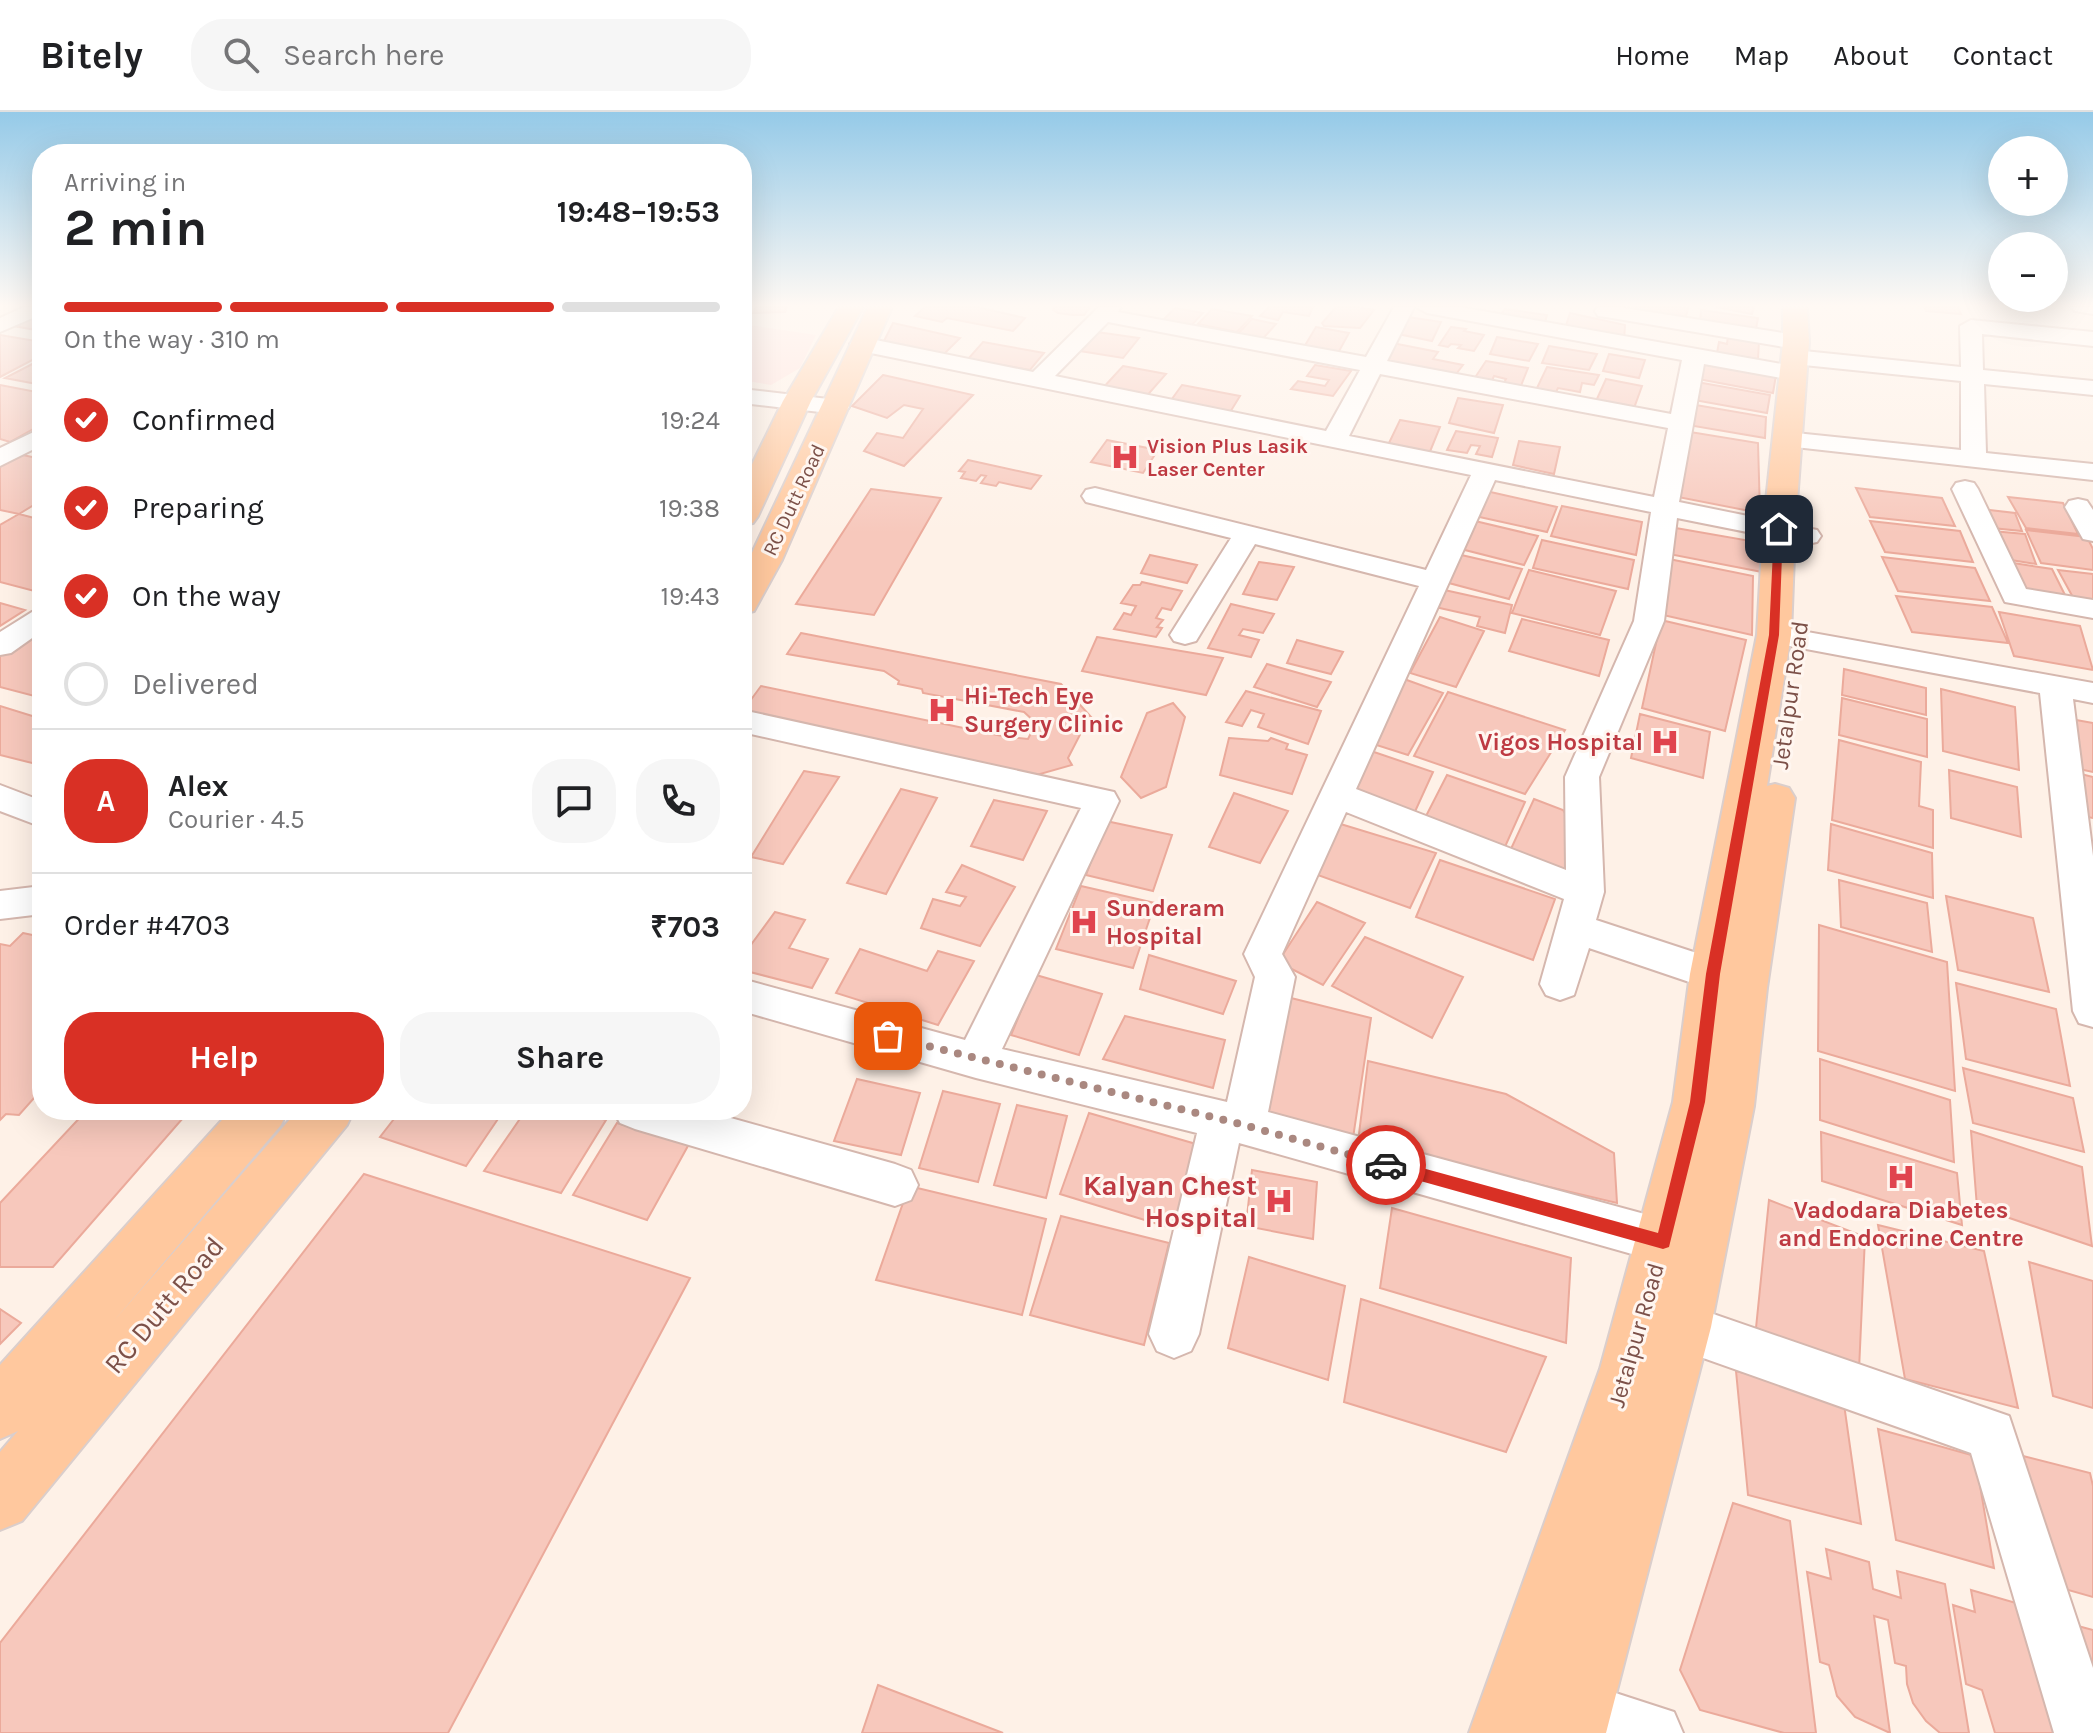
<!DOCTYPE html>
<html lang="en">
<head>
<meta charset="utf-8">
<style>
	body { margin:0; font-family:Karla,sans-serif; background:#f6f6f6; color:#202124; height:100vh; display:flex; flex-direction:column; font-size:30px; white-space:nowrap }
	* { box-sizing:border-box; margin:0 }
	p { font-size:26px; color:#757577 }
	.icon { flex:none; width:44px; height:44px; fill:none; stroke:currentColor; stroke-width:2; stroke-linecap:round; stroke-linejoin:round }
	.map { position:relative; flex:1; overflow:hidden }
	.panel { position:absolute; left:32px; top:32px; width:720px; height:976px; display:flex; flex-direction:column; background:#fff; border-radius:32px; box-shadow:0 8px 32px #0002 }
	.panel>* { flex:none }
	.buttons { position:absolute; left:1988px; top:24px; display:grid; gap:16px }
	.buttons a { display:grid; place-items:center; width:80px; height:80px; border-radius:50%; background:#fff; box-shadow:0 8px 32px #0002; font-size:40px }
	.pin { position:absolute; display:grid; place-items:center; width:68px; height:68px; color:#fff; margin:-34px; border-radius:16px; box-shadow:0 4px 12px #0006 }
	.courier { position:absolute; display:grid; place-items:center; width:80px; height:80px; margin:-40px; border:6px solid #d93025; border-radius:50%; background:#fff; color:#222; box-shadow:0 2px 10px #0007 }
	.headline em { font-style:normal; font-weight:700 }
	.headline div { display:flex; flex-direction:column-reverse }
	.headline { display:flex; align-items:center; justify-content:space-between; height:136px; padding:0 32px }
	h1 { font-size:52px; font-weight:700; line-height:60px }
	.bar { display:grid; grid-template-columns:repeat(4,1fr); gap:12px 8px; align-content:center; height:96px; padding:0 32px }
	.bar i { height:10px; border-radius:6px; background:#e0e0e0 }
	.bar .current { background:#d93025 }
	.bar p { grid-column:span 4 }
	.line { display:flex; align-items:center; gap:20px; padding:0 32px; border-top:2px solid #e0e0e0 }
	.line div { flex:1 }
	.round { display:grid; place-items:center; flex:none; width:84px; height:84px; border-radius:32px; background:#f6f6f6 }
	ol { padding:0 32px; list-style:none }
	li { display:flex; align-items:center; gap:24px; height:88px }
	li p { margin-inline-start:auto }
	li .icon { padding:8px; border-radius:50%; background:#d93025; color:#fff; stroke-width:4 }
	li:last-child { color:#757577 }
	li i { width:44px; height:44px; border:4px solid #e0e0e0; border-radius:50% }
	.primary-button { display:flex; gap:16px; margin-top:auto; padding:16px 32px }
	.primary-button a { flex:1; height:92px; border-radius:32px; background:#d93025; color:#fff; font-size:32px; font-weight:700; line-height:92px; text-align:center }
	.primary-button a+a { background:#f6f6f6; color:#202124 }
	header { display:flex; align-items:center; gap:48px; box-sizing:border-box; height:112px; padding:0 40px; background:#fff; border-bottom:2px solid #e0e0e0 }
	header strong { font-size:38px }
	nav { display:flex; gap:44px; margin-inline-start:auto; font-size:28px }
	.search { width:560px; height:72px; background:#f6f6f6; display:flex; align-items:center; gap:20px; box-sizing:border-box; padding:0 28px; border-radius:32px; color:#757577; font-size:30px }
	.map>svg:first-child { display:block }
</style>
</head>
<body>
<header>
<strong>Bitely</strong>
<div class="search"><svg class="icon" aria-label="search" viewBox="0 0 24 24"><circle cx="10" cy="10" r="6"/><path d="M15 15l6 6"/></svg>Search here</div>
<nav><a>Home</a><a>Map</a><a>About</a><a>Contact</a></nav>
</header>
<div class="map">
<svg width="2093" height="1621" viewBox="0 0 2093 1621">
	<rect width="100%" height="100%" fill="#fef1e7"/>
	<!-- commercial -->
	<path fill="#ffdfdb" d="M742 212 816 223 800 256 771 273 742 268Z"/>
	<!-- building -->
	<path fill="#f7c8bc" stroke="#ebaa9b" stroke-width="2" d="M756 195H787L785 200 753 201Z
		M925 195H977L1025 206 1013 219 947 206 942 210 915 204Z
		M1055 195H1090L1084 203H1073L1058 201 1053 198Z
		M1269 195H1313L1309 204 1283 200 1278 208 1260 204Z
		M1336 195H1357L1374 198 1360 216 1324 214 1322 211Z
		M1635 195H1679L1688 196 1685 209 1632 199Z
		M1716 195H1754L1752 202Z
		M1924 195H1958L1961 202 1926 199Z
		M1175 196 1203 201 1189 216 1161 210Z
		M1212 197 1252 204 1237 220 1198 212Z
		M1505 197 1547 203 1544 214 1498 206Z
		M1701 198 1758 206 1755 222 1700 213Z
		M42 199V219L13 214Z
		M1570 201 1625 213 1624 228 1565 217Z
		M1408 205 1441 210 1432 229 1398 222Z
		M1252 207 1276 212 1259 231 1234 226Z
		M893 211 960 226 944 242 883 231Z
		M1316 215 1349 221 1338 241 1304 235Z
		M1451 215 1466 217 1464 219 1484 223 1474 239 1458 236 1461 233 1451 232 1448 235 1439 233Z
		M1097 220 1139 226 1123 246 1080 239Z
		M0 223 42 230V243L0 265Z
		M1728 224 1759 229 1758 247 1717 241 1719 230 1727 232Z
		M1497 225 1538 232 1529 249 1490 242Z
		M1377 228 1438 240 1433 247 1463 253 1453 266 1365 248Z
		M983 230 1044 241 1030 258 968 247Z
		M1549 234 1597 242 1589 258 1542 251Z
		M1609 242 1645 248 1639 266 1603 259Z
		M42 247V273L5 266Z
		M1486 249 1528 256 1520 276 1503 273 1506 267 1494 264 1491 271 1474 267Z
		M1702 249 1776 263 1773 281 1698 267Z
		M1315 253 1351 259 1333 284 1291 277 1298 269 1325 274 1329 268 1307 264Z
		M1123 254 1166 262 1145 286 1102 277Z
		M1547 255 1599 263 1594 273 1582 271 1580 280 1558 276 1555 282 1536 278Z
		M883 263 973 283 904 354 864 339 877 321 903 326 923 297 904 293 887 306 852 294Z
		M1606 267 1642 274 1634 296 1596 289Z
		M1697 270 1770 283 1767 301 1694 288Z
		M0 273 42 281V312L10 330 0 327Z
		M1182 273 1240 284 1229 302 1169 291Z
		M1458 286 1503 293 1494 321 1449 311Z
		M1690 292 1766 305 1765 326 1688 313Z
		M1400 308 1440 315 1429 342 1388 333Z
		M1456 319 1498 326 1492 345 1476 342 1480 334 1471 333 1467 341 1447 338Z
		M1684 319 1758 331 1760 401 1678 385Z
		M1107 328 1158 338 1143 361 1091 350Z
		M1519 329 1560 335 1554 362 1513 353Z
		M13 341 42 347V388L19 402 0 398V348Z
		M968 348 1041 364 1031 377 999 370 996 374 981 371 986 364 981 363 976 369 961 366 965 360 959 359Z
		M1856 376 1942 386 1955 414 1870 405Z
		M871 377 941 386 874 503 796 492Z
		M1486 379 1557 395 1547 420 1475 404Z
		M2008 385 2063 391 2078 422 2026 416Z
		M1562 394 1642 410 1636 443 1551 424Z
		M1981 397 2015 401 2022 419 1992 416Z
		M19 402 42 408V481L0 470V413Z
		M1475 409 1538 424 1524 453 1461 437Z
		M1870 409 1960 419 1973 450 1885 440Z
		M1670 415 1762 431V460L1669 442Z
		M2026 418 2087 425 2093 437V458L2041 451Z
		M1992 419 2025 422 2036 452 2005 447Z
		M1542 428 1634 448 1628 477 1533 456Z
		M1457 442 1522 457 1509 487 1445 470Z
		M1150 443 1197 453 1187 471 1141 461Z
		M1882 445 1975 456 1990 489 1898 479Z
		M1669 447 1753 464 1752 523 1663 503Z
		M1259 450 1294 455 1277 488 1243 482Z
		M2007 450 2052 457 2068 489 2022 482Z
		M1529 458 1616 479 1600 523 1512 501Z
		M2058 458 2093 462V492L2075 489Z
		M1142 470 1182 479 1171 498 1162 496 1156 506 1163 508 1157 515 1162 516 1156 525 1114 517 1124 501 1131 503 1136 494 1121 491 1133 473H1140Z
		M1440 477 1512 493 1505 521 1477 514 1480 505 1435 495Z
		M1896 484 1992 495 2008 531 1912 520Z
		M0 491 25 498 0 514Z
		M1231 492 1274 502 1263 521 1243 517 1239 523 1259 528 1251 545 1208 536Z
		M1999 500 2080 514 2093 558 2014 544Z
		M1440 505 1484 519 1456 575 1410 561Z
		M1522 507 1609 528 1599 564 1509 539Z
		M1661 508 1746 528 1725 619 1642 596Z
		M42 512V586L0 575V540Z
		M801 521 1061 572 1093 607 1085 613 1068 646 1072 653 1019 668 742 605V600L761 574 1007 625 1028 627 1036 611 1024 600 923 581 922 577 898 572 899 569 884 559 787 542Z
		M1097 525 1223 546 1206 583 1082 559Z
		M1297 528 1343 540 1331 562 1287 551Z
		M1267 552 1331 570 1317 595 1254 575Z
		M1844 557 1926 576V603L1842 583Z
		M1404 567 1443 581 1408 643 1370 631Z
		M1941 577 2015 595 2019 658 1943 639Z
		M1246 579 1321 599 1308 632 1258 615 1264 602 1251 598 1242 614 1226 610Z
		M1448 580 1565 618 1525 682 1414 644Z
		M1842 586 1927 607V645L1839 623Z
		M1173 591 1185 605 1166 675 1141 686 1121 665 1147 601Z
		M0 594 42 607V647L36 652 0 643Z
		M1640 602 1710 620 1703 666 1631 646Z
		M2065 606 2093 611V660L2074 656Z
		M1229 626 1268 629 1271 626 1288 632 1286 637 1307 643 1292 682 1220 663Z
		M1839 628 1921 650 1919 694 1933 698V736L1832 708Z
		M1371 639 1433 660 1413 704 1349 679Z
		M1949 658 2017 675 2021 725 1951 706Z
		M804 659 839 665 783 752 751 745Z
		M2073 660 2093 665V706L2082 704Z
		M1447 663 1525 690 1504 737 1424 708Z
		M901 677 937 686 886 782 847 771Z
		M1234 681 1288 699 1260 751 1209 735Z
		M1534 687 1563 698 1574 716 1572 762 1510 739Z
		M994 688 1047 699 1023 748 971 734Z
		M1106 709 1172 723 1153 779 1086 763Z
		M1334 710 1436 741 1410 796 1312 761Z
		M1831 712 1932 741 1933 786 1828 758Z
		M1440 748 1555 787 1533 848 1416 805Z
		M962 753 1015 775 980 834 921 816 933 787 960 794 966 785 946 780Z
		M1839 768 1927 791 1932 840 1841 815Z
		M1081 774 1155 791 1133 856 1056 837Z
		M1946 784 2033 806 2049 880 1958 858Z
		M1317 790 1365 811 1323 873 1278 850Z
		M775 800 805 808 789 836 828 847 812 876 742 858V845Z
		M1819 813 1947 850 1955 979 1818 939Z
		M23 821 42 825V986H34L19 1003 6 1002 0 1008V832L10 834Z
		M1365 825 1463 865 1432 926 1332 874Z
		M860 837 927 859 938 839 974 849 938 913 836 881Z
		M1149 843 1236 869 1223 902 1140 877Z
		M1036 863 1102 882 1079 943 1011 923Z
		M1956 871 2056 897 2070 974 1966 947Z
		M1283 884 1371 906 1353 1026 1261 1003Z
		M1125 904 1225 928 1213 976 1103 947Z
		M1820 947 1950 988 1954 1050 1820 1008Z
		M1368 949 1506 982 1614 1041 1617 1091 1358 1030Z
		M1963 956 2073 986 2084 1040 1973 1011Z
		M857 967 920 981 901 1043 834 1029Z
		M943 979 1000 992 978 1070 919 1056Z
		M1017 993 1067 1004 1046 1086 994 1073Z
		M87 998H190L53 1155H0V1091Z
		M401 998H504L466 1054 380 1025Z
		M526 998H571L606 1008 561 1081 484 1059Z
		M1089 1001 1196 1032 1174 1117 1060 1082Z
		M617 1011 689 1032 647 1108 573 1083Z
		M1971 1019 2082 1055 2092 1134 1977 1095Z
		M1821 1020 1957 1061 1962 1113 1822 1069Z
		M1252 1058 1317 1070 1313 1127 1246 1114Z
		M364 1062 690 1166 448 1621H0V1531Z
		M909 1074 1046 1107 1022 1203 876 1168Z
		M1769 1088 1865 1125 1859 1258 1756 1216Z
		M1392 1096 1571 1146 1566 1231 1380 1176Z
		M1061 1104 1169 1131 1144 1233 1030 1203Z
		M1878 1113 1984 1139 2018 1296 1905 1267Z
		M1249 1145 1345 1174 1328 1268 1228 1236Z
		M2029 1150 2093 1169V1296L2053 1284Z
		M1361 1187 1546 1245 1506 1340 1344 1290Z
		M0 1197 21 1211 0 1232Z
		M1736 1259 1843 1285 1861 1412 1748 1383Z
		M1878 1317 1975 1344 1994 1456 1896 1428Z
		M2019 1343 2090 1361 2093 1374V1485L2047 1472Z
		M1733 1391 1790 1409 1816 1621H1784L1700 1598 1680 1558Z
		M1826 1437 1869 1450 1873 1477 1901 1486 1897 1459 1945 1472 1969 1621H1940L1926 1609 1913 1591 1907 1572 1906 1554 1895 1551 1888 1508 1874 1504 1890 1621 1855 1605 1837 1584 1829 1553 1820 1550 1807 1460 1831 1467Z
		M1971 1478 2023 1493 2067 1621H1995L1982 1578 1966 1572 1953 1493 1975 1500Z
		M2078 1514 2093 1518V1569Z
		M878 1573 1003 1621H862Z"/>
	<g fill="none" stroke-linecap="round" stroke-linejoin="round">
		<defs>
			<path id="minor" d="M24 195H42V202L0 220V206Z
				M1099 195H1121L1118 200 1366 245 1394 195H1414L1387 249 1671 302 1682 248 1427 201 1416 195H1460L1793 254 1801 256 1804 261 1801 266 1793 268 1704 252 1679 390 1807 416 1817 418 1821 424 1817 430 1807 432 1677 406 1664 509 1599 665 1604 780 1596 808 1727 851 1733 862 1727 873 1713 878 1589 836 1574 883 1560 888 1546 883 1540 872 1564 787 1346 700 1282 842 1295 865 1268 1000 1685 1113 1702 1119 1708 1135 1702 1151 1685 1157 1239 1031 1199 1222 1191 1239 1174 1246 1157 1239 1149 1222 1197 1021 976 966 742 899V867L965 928 1081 696 742 620V598L1114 680 1119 689 1002 937 1227 990 1255 865 1244 842 1419 474 1255 432 1196 529 1185 532 1174 529 1170 523 1231 426 1086 390 1082 384 1086 378 1095 376 1426 458 1471 363 861 239 850 232 861 225 1033 260ZM1108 210 1360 258 1326 319 1055 264ZM1380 262 1668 316 1654 385 1349 324ZM1495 368 1651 400 1634 509 1565 665 1566 758 1356 677Z
				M1598 195H1618L1796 223 1807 230 1796 237 1606 205 1598 204 1595 199Z
				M2071 195H2093V202L2075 199Z
				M1971 208 2093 220V234L1982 222 1983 258 2093 269V283L1984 272 1986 341 2093 352V368L1786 334 1777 332 1774 327 1777 322 1786 320 1961 338V269L1794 252 1783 245 1794 238 1961 255 1960 214Z
				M742 277 837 288 845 290 849 295 845 300 837 302 742 291Z
				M42 316V333L0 354V336Z
				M1965 369 1974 371 1978 377 2026 477 2093 488V506L2005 490 1952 377 1956 371Z
				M2078 387 2087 389 2093 398V429L2083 427 2065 395 2069 389Z
				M42 497V519L11 541 0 543V520L32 500Z
				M1774 514 2093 571V591L2073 587 2093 744V915L2079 911 2073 899 2040 581 1763 529 1759 523 1763 517Z
				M0 673 42 689V715L0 699Z
				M42 774V802L0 807V779Z
				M613 998H702L895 1052 911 1058 918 1073 911 1088 895 1094 635 1017 620 1011Z
				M1661 1184 2009 1304 2093 1556V1621H2054L1971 1341 1644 1225 1637 1208 1644 1191Z
				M1560 1563 1674 1600 1683 1621H1556L1539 1614 1530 1593 1539 1572Z"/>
			<path id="major" d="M839 195H863L811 289 758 404 753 411 742 413V373L783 289Z
				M868 195H892L782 448 754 499 742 502V462Z
				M1783 195H1807L1809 230 1795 417 1791 523 1767 674 1775 672 1789 676 1795 686 1767 876 1754 994 1711 1215 1606 1621H1469L1600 1257 1673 990 1690 862 1757 523 1763 417 1783 230Z
				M231 998H288L281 1013 112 1211 298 998H354L347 1013 22 1409 0 1418V1340L18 1319 0 1327V1253Z"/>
		</defs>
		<!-- minor casing -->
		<use href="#minor" stroke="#d5b7ae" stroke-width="4"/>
		<!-- major casing -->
		<use href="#major" stroke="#dacecc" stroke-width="4"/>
		<!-- minor -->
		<use href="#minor" fill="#fff" fill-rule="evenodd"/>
		<!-- major -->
		<use href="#major" fill="#ffc89e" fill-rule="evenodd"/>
	</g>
	<!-- sky -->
	<linearGradient id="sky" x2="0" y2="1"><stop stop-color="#95cae8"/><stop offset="0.46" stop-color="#fff9f4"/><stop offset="1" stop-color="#fff9f4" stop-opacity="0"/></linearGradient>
	<rect width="2093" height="421" fill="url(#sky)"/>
	<!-- route -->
	<path fill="#d93025" d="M1779 415 1783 417 1779 523 1720 862 1705 990 1669 1135 1663 1137 1381 1058 1379 1053 1386 1046 1658 1121 1690 990 1706 862 1769 523 1774 417Z"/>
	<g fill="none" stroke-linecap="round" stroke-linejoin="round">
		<!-- done -->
		<path stroke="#aa8880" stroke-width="8" stroke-dasharray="0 14.4" d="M888 924 1244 1013 1386 1053"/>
	</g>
	<!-- icons -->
	<defs>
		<symbol id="hospital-bare" viewBox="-9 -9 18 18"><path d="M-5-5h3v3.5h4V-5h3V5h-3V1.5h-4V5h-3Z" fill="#e0444e" stroke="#fff6f0" stroke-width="2.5" paint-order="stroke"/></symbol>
	</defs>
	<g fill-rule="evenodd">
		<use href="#hospital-bare" x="1105" y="325" width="40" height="40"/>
		<use href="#hospital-bare" x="922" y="578" width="40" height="40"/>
		<use href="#hospital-bare" x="1645" y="610" width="40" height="40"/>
		<use href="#hospital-bare" x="1064" y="790" width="40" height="40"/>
		<use href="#hospital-bare" x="1881" y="1045" width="40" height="40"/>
		<use href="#hospital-bare" x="1259" y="1069" width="40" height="40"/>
	</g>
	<g text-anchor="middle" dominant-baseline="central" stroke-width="6" stroke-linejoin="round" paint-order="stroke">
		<!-- far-health labels -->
		<g font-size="20" font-weight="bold" fill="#be3a42" stroke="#fff6f0" text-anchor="start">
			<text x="1147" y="334">Vision Plus Lasik<tspan x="1147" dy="23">Laser Center</tspan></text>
		</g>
		<!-- far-street labels -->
		<g font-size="20" fill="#7c5048" stroke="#fff6f0">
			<text transform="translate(794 388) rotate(-65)">RC Dutt Road</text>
		</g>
		<!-- street labels -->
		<g font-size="24" fill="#7c5048" stroke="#fff6f0">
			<text transform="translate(1790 583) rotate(-82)">Jetalpur Road</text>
			<text transform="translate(1636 1223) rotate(-74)">Jetalpur Road</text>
		</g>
		<!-- health labels -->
		<g font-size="24" font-weight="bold" fill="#be3a42" stroke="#fff6f0" text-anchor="start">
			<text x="964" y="584">Hi-Tech Eye<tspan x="964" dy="28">Surgery Clinic</tspan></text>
			<text x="1643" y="630" text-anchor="end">Vigos Hospital</text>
			<text x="1106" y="796">Sunderam<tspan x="1106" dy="28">Hospital</tspan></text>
			<text x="1901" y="1098" text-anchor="middle">Vadodara Diabetes<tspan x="1901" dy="28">and Endocrine Centre</tspan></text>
		</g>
		<!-- near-health labels -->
		<g font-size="28" font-weight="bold" fill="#be3a42" stroke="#fff6f0" text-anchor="end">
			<text x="1257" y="1073">Kalyan Chest<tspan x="1257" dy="32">Hospital</tspan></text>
		</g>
		<!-- near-street labels -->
		<g font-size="28" fill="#7c5048" stroke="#fff6f0">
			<text transform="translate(164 1193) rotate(-50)">RC Dutt Road</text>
		</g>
	</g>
</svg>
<div class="buttons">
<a>+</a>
<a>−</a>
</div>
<div class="pin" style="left:888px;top:924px;background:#ea580c"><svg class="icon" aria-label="bag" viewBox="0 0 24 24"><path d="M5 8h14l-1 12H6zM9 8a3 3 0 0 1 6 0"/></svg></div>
<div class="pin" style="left:1779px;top:417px;background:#1f2937"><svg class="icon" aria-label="home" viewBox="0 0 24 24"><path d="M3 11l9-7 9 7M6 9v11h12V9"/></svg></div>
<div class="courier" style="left:1386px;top:1053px"><svg class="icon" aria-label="car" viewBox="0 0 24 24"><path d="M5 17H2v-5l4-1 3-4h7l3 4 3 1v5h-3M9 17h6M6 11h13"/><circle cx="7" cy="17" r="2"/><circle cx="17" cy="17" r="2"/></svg></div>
<section class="panel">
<div class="headline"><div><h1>2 min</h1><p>Arriving in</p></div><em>19:48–19:53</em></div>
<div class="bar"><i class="current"></i><i class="current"></i><i class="current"></i><i></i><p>On the way · 310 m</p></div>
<ol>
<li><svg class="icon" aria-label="check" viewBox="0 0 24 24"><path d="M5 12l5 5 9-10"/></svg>Confirmed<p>19:24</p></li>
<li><svg class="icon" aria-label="check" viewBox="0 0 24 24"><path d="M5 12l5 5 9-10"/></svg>Preparing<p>19:38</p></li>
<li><svg class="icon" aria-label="check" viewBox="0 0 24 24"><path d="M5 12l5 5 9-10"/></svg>On the way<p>19:43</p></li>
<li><i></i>Delivered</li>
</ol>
<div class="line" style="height:144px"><b class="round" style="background:#d93025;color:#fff">A</b><div><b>Alex</b><p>Courier · 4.5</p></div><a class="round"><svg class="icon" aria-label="chat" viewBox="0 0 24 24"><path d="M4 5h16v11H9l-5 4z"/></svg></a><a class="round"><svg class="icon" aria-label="phone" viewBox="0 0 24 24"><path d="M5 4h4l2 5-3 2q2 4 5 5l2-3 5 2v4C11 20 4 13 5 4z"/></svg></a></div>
<div class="line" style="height:104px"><div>Order #4703</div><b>₹703</b></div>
<div class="primary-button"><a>Help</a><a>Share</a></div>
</section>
</div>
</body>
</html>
